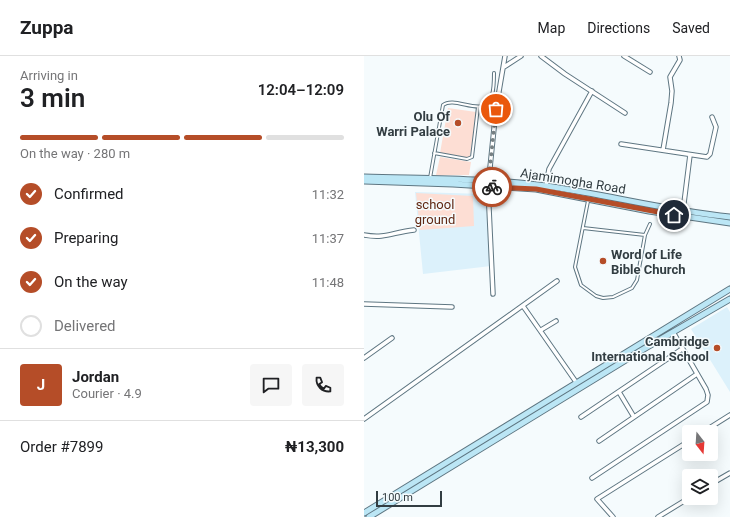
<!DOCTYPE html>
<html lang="en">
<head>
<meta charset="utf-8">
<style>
	body { margin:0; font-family:Roboto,sans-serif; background:#f6f6f6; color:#202124; height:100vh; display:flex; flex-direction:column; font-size:15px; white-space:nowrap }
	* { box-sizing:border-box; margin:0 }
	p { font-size:13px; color:#757577 }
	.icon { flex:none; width:22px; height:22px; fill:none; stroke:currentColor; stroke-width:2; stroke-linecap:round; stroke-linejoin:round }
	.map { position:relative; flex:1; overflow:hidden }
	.details { display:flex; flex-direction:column; background:#fff; width:364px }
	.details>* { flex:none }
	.needle { width:26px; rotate:163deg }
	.controls { position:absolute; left:318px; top:369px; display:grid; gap:8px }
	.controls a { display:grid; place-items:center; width:36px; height:36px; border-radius:4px; background:#fff; box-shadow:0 4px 16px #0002; font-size:20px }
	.scale { position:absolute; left:12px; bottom:10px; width:66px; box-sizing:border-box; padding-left:4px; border:2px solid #323d42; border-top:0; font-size:11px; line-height:14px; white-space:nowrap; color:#323d42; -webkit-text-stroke:3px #f5fbfd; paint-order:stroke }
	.pin { position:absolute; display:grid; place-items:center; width:34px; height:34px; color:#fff; margin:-17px; border:2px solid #fff; border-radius:50%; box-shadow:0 1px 4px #0007 }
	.courier { position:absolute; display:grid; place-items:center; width:40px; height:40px; margin:-20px; border:3px solid #b54d28; border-radius:50%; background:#fff; color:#222; box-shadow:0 1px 5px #0007 }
	.summary em { font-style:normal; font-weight:600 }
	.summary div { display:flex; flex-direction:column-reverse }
	.summary { display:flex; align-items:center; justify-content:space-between; height:68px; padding:0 20px }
	h1 { font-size:26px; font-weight:600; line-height:30px }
	.bar { display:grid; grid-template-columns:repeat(4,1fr); gap:6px 4px; align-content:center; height:48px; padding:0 20px }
	.bar i { height:5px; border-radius:3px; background:#e0e0e0 }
	.bar .on { background:#b54d28 }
	.bar p { grid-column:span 4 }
	.line { display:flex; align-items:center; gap:10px; padding:0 20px; border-top:1px solid #e0e0e0 }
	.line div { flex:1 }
	.round { display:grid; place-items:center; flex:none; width:42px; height:42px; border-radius:4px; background:#f6f6f6 }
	ol { padding:0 20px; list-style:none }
	li { display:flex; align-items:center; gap:12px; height:44px }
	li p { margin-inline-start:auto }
	li .icon { padding:4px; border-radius:50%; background:#b54d28; color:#fff; stroke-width:4 }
	li:last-child { color:#757577 }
	li i { width:22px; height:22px; border:2px solid #e0e0e0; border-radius:50% }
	header { display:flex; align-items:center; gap:24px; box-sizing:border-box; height:56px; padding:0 20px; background:#fff; border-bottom:1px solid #e0e0e0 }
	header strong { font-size:19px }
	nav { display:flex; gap:22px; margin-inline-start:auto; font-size:14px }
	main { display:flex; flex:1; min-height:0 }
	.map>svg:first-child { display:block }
</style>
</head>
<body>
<header>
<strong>Zuppa</strong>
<nav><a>Map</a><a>Directions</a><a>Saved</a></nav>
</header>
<main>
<section class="details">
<div class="summary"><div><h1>3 min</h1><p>Arriving in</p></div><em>12:04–12:09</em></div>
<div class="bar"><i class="on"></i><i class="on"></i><i class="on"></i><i></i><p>On the way · 280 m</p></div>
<ol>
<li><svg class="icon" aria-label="check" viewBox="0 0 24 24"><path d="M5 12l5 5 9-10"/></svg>Confirmed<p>11:32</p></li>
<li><svg class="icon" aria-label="check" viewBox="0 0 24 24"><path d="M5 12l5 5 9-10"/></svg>Preparing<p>11:37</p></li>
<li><svg class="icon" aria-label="check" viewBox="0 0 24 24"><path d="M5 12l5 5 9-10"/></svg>On the way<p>11:48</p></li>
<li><i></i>Delivered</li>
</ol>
<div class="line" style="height:72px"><b class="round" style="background:#b54d28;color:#fff">J</b><div><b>Jordan</b><p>Courier · 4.9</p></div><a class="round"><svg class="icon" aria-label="chat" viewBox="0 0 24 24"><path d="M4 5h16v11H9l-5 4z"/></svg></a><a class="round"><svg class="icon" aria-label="phone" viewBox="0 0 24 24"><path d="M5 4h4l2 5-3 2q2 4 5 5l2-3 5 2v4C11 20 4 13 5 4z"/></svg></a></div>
<div class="line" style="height:52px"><div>Order #7899</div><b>₦13,300</b></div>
</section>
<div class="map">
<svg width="366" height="461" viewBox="0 0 366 461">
	<rect width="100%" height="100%" fill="#f5fbfd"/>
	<!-- built -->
	<path fill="#dcf1fb" d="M51 136 121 138 127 210 59 218Z
		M363 251 366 256V336L327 273Z"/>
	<!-- green -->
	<path fill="#fdded4" d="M84 52 112 56 106 102 76 97Z
		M76 101 107 106 105 119H72Z
		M52 137 109 140 110 170 56 174Z"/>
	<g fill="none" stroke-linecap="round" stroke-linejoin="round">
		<defs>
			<path id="service" d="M70 97 103 103 108 101 114 51
				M66 122 79 49C92 39 121 64 128 39 130 32 130 24 130 17
				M224 145 211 211 217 229 232 240 239 242 249 241 268 232 273 224 281 179 286 168
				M219 172 281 179"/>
			<path id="minor" d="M177 0 201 18 261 57
				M260 0 286 16
				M140 11 157 0
				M257 88 343 101 346 98 352 71 348 61
				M299 94 307 47 308 35 306 21 316 4 315 0
				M182 130 185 113 228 35
				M319 155 326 99
				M0 179C22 183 29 176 50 174
				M129 238 124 131 132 53 141 0
				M0 248 88 251
				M159 250 212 326
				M177 274 192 265
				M0 302 28 282
				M255 336 270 361
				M217 361 318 293
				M0 363 193 225
				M339 376 366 359
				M235 385 333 318
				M228 422 343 346 344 339 342 333 309 276
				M347 428 366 417
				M249 461 233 443 325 385
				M294 461 325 442"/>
			<path id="secondary" d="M0 121C63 123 127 122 189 131 248 140 306 155 366 161
				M0 125 89 128 172 133 285 155 366 167
				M0 457 366 233
				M5 461 278 294 366 243"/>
		</defs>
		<!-- service casing -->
		<use href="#service" stroke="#5e7682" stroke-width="4"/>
		<!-- minor casing -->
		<use href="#minor" stroke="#5e7682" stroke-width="5.5"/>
		<!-- secondary casing -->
		<use href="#secondary" stroke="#5e7682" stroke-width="7"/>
		<!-- service -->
		<use href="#service" stroke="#fff" stroke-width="2"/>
		<!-- minor -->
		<use href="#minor" stroke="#fff" stroke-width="3.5"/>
		<!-- secondary -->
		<use href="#secondary" stroke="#bbe6f5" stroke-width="5"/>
	</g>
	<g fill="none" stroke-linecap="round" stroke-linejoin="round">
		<!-- done -->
		<path stroke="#768083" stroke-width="4" stroke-dasharray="0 7.2" d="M128 131 124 130 132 53"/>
		<!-- route -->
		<path stroke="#b54d28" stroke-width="5" d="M128 131 172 133 310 159"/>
	</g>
	<!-- markers -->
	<g fill="#b54d28" stroke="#f5fbfd" stroke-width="1.5">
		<circle cx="94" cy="67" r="4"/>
		<circle cx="239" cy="205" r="4"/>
		<circle cx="353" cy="292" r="4"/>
	</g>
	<g text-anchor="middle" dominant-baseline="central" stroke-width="3" stroke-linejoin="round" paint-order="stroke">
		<!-- poi labels -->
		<g font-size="13" font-weight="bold" fill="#323d42" stroke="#f5fbfd" text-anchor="end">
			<text x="86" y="60">Olu Of<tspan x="86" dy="15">Warri Palace</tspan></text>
			<text x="247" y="198" text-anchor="start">Word of Life<tspan x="247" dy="15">Bible Church</tspan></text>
			<text x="345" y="285">Cambridge<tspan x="345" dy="15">International School</tspan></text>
		</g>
		<!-- street labels -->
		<g font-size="13" fill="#323d42" stroke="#f5fbfd">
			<text transform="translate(209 125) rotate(9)">Ajamimogha Road</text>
		</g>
		<!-- park labels -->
		<g font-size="13" fill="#612712" stroke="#f5fbfd">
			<text x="71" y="148">school<tspan x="71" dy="15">ground</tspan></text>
		</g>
	</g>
</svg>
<div class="controls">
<a><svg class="needle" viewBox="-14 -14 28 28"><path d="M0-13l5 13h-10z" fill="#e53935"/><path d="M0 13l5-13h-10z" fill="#757577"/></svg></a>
<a><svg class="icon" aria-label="layers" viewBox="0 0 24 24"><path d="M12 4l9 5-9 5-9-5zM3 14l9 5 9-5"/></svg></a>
</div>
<div class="scale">100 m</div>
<div class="pin" style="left:132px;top:53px;background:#ea580c"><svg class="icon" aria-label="bag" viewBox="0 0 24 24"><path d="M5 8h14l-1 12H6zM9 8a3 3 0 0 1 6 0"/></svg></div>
<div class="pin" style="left:310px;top:159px;background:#1f2937"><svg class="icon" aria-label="home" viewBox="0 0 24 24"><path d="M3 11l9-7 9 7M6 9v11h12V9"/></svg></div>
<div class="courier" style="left:128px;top:131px"><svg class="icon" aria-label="bike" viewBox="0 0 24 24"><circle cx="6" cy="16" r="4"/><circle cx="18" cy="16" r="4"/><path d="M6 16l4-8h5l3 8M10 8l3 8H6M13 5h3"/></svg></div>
</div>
</main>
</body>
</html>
